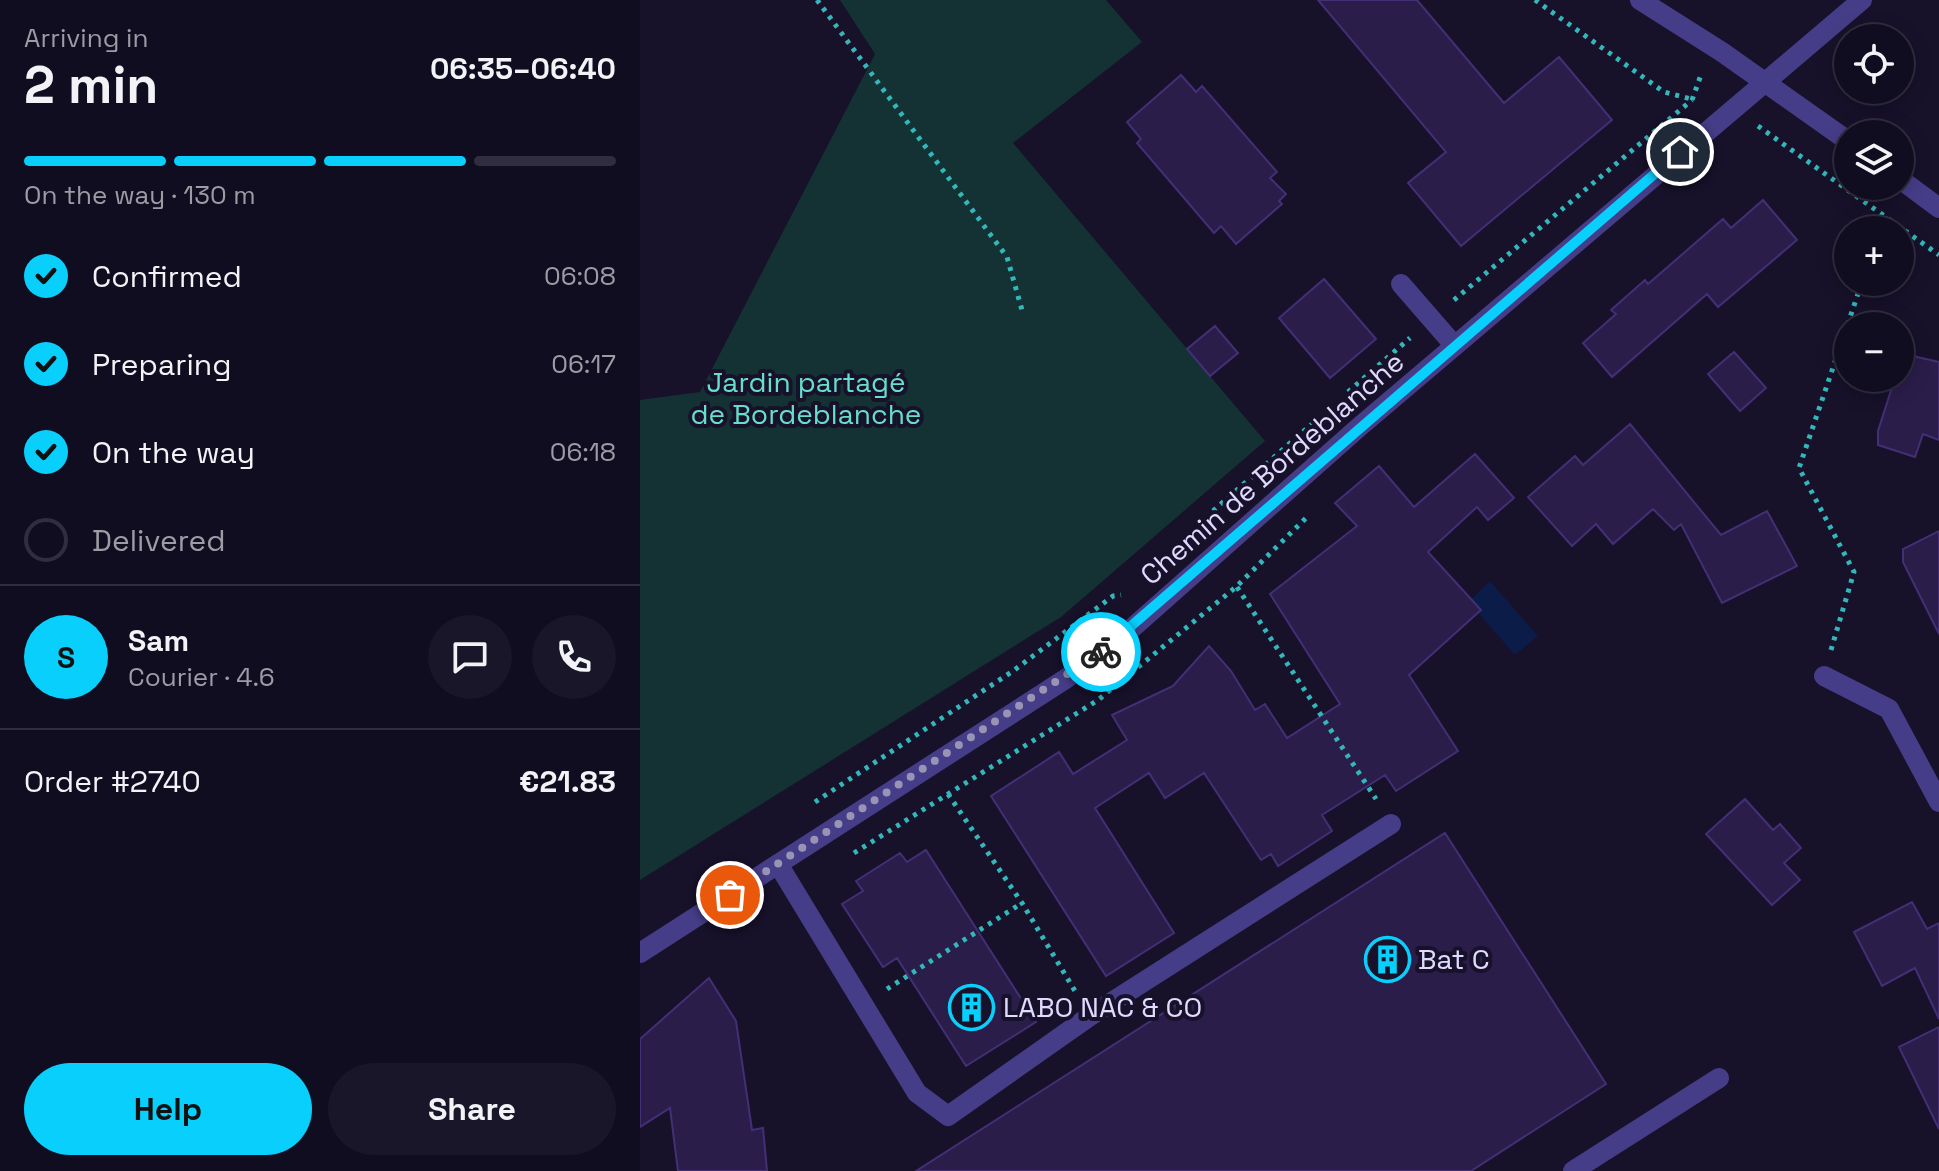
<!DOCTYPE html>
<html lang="en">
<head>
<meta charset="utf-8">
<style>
	body { margin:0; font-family:"Space Grotesk",sans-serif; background:#1a1629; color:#f1f3f6; height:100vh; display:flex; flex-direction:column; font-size:30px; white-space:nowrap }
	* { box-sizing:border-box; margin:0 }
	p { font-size:26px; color:#9c9ca5 }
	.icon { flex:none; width:44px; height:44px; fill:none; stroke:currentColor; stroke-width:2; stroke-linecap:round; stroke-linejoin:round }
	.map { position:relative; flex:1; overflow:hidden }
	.drawer { display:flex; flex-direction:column; background:#110d20; width:640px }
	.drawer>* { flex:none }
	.fabs { position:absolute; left:1194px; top:24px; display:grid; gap:16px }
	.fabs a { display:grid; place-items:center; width:80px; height:80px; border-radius:50%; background:#110d20; box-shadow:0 4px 20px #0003,0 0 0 2px #302d3e; font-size:40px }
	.pin { position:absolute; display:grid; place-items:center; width:68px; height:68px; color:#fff; margin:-34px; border:4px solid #fff; border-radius:50%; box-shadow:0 2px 8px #0007 }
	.courier { position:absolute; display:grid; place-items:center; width:80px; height:80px; margin:-40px; border:6px solid #08cffc; border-radius:50%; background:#fff; color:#222; box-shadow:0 2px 10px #0007 }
	.summary em { font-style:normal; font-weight:800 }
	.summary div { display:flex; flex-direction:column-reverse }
	.summary { display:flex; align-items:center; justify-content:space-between; height:136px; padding:0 24px }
	h1 { font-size:52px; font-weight:800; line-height:60px }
	.bar { display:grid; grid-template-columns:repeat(4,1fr); gap:12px 8px; align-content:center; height:96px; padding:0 24px }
	.bar i { height:10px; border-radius:6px; background:#302d3e }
	.bar .on { background:#08cffc }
	.bar p { grid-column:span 4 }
	.line { display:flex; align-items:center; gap:20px; padding:0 24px; border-top:2px solid #302d3e }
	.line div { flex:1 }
	.round { display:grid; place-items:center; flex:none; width:84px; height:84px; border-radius:42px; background:#1a1629 }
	ol { padding:0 24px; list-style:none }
	li { display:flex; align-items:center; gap:24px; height:88px }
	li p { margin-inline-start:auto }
	li .icon { padding:8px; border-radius:50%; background:#08cffc; color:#111; stroke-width:4 }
	li:last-child { color:#9c9ca5 }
	li i { width:44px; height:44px; border:4px solid #302d3e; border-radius:50% }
	.action { display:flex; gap:16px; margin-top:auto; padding:16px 24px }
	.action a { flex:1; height:92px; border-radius:48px; background:#08cffc; color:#111; font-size:32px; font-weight:800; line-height:92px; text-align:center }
	.action a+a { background:#1a1629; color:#f1f3f6 }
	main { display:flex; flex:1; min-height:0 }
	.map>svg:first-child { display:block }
</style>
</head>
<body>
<main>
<section class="drawer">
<div class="summary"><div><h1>2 min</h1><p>Arriving in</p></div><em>06:35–06:40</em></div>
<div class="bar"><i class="on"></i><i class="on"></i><i class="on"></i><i></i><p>On the way · 130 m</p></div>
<ol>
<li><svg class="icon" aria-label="check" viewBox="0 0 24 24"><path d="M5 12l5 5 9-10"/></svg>Confirmed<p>06:08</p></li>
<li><svg class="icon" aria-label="check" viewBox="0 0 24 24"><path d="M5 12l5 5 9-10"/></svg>Preparing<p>06:17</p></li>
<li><svg class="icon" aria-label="check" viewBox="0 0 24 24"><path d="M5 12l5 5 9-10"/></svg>On the way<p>06:18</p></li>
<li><i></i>Delivered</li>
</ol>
<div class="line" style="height:144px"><b class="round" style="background:#08cffc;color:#111">S</b><div><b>Sam</b><p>Courier · 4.6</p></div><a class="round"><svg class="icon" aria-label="chat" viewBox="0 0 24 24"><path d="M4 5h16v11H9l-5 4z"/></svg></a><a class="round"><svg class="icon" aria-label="phone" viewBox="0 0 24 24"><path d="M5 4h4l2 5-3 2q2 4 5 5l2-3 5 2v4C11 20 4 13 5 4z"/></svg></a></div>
<div class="line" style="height:104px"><div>Order #2740</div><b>€21.83</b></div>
<div class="action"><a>Help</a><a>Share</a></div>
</section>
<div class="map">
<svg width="1299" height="1171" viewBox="0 0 1299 1171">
	<rect width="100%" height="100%" fill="#17112a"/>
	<!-- green -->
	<path fill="#143234" d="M200 0H466L502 42 373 143 625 441 421 617 0 880V400L60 392 235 54Z"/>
	<!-- water -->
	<path fill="#0b1c48" d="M850 581 898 636 875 655 838 613 841 610 831 599Z"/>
	<!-- building -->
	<path fill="#2a1d4a" stroke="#432f76" stroke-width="2" d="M678 0H777L864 103 919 57 972 120 821 246 768 183 806 152Z
		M541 75 556 92 562 86 637 172 630 178 646 194 639 201 642 204 596 244 581 226 574 233 497 143 501 139 487 122Z
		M1123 200 1157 240 1078 307 1067 294 972 377 943 343 976 314 971 310 1005 280 1008 284 1083 219 1091 228Z
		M684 279 736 339 690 378 639 318Z
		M575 326 598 353 570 376 547 349Z
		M1094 352 1126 388 1100 411 1068 374Z
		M1273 356 1299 362V440L1283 434 1275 457 1238 445V431L1255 378H1260V363Z
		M990 424 1081 535 1127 511 1157 566 1082 603 1041 524 1034 530 1013 509 973 544 956 524 932 546 888 497 935 456 943 465Z
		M835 454 874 498 848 520 837 507 788 552 841 610 769 675 818 751 756 791 745 775 682 815 692 831 638 866 631 854 621 860 564 773 525 798 509 773 455 808 534 933 466 976 351 796 419 752 433 774 487 740 472 715 533 686 569 646 591 671 615 710 625 704 647 738 700 704 630 594 717 526 695 503 739 466 774 507Z
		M1299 531V634L1263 562V549Z
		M1105 799 1133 830 1140 824 1161 848 1144 863 1160 880 1132 905 1066 834Z
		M805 833 966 1084 831 1171H276Z
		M286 850 396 1022 326 1066 257 958 243 967 202 904 223 891 216 881 260 853 267 862Z
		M1272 902 1287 929 1299 923V1019L1275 968 1242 986 1214 932Z
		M69 978 96 1021 112 1130 123 1128 127 1171H38L30 1108 0 1127V1039Z
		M1299 1027V1129L1259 1047Z"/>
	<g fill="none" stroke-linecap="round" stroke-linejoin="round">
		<!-- path -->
		<path stroke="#32b7bb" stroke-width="5" stroke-dasharray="4 6" stroke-linecap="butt" d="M177 0 367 257 382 310
			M895 0 1024 92 1051 99
			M1052 100 1062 72
			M1118 126 1299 255
			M1243 230 1249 217
			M814 300 1052 100
			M708 392 770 338
			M573 511 674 422
			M597 587 736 799
			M1191 650 1214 572 1159 468 1222 282
			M308 794 382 903 435 991
			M175 802 373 671 473 596 481 595
			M214 853 458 700 596 587 669 515
			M247 989 382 903"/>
		<!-- service -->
		<path stroke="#463d88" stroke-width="20" d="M761 284 814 345
			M138 864 277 1093 308 1116 450 1016 751 824
			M933 1171 1079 1078"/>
		<!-- minor -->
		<path stroke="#463d88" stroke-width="20" d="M1000 0 1082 52 1208 141
			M1260 179 1299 208
			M1184 676 1249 709 1299 802
			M0 953 427 678 490 630 718 428 1222 0"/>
	</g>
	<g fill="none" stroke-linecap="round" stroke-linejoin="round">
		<!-- done -->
		<path stroke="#9a94b4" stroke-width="8" stroke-dasharray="0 14.4" d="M90 895 461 652"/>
		<!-- route -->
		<path stroke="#08cffc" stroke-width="10" d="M461 652 1040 152"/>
	</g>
	<!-- icons -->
	<defs>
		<symbol id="building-ring" viewBox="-11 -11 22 22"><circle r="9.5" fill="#17112a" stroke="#08cffc" stroke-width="1.5"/><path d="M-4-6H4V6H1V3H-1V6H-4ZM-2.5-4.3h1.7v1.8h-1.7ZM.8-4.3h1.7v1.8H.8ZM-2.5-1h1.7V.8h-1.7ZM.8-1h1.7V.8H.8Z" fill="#08cffc"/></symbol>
	</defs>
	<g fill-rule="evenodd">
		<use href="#building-ring" x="722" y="934" width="51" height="51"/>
		<use href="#building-ring" x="306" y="982" width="51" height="51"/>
	</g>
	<g text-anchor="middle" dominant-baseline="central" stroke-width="8" stroke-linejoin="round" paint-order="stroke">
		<!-- park labels -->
		<g font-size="28" fill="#65dfcb" stroke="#17112a">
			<text x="166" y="382">Jardin partagé<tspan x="166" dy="32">de Bordeblanche</tspan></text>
		</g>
		<!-- street labels -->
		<g font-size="28" fill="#e1daff" stroke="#17112a">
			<text transform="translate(632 468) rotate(-41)">Chemin de Bordeblanche</text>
		</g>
		<!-- poi labels -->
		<g font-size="28" fill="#e1daff" stroke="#17112a" text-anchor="start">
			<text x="778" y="959">Bat C</text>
			<text x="363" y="1007">LABO NAC &amp; CO</text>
		</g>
	</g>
</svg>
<div class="fabs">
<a><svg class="icon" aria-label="locate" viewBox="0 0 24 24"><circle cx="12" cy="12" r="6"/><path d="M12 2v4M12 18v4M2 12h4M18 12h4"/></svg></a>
<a><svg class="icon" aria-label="layers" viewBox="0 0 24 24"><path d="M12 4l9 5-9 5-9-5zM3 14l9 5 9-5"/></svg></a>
<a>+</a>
<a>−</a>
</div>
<div class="pin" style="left:90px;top:895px;background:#ea580c"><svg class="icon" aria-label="bag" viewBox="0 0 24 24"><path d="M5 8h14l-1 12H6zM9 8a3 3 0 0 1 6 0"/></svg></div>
<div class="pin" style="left:1040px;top:152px;background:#1f2937"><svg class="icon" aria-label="home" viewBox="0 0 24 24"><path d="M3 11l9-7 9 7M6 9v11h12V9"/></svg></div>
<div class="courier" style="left:461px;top:652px"><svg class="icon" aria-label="bike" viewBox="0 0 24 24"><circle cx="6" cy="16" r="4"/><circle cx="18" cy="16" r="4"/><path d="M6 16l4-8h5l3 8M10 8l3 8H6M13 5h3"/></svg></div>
</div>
</main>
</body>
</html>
